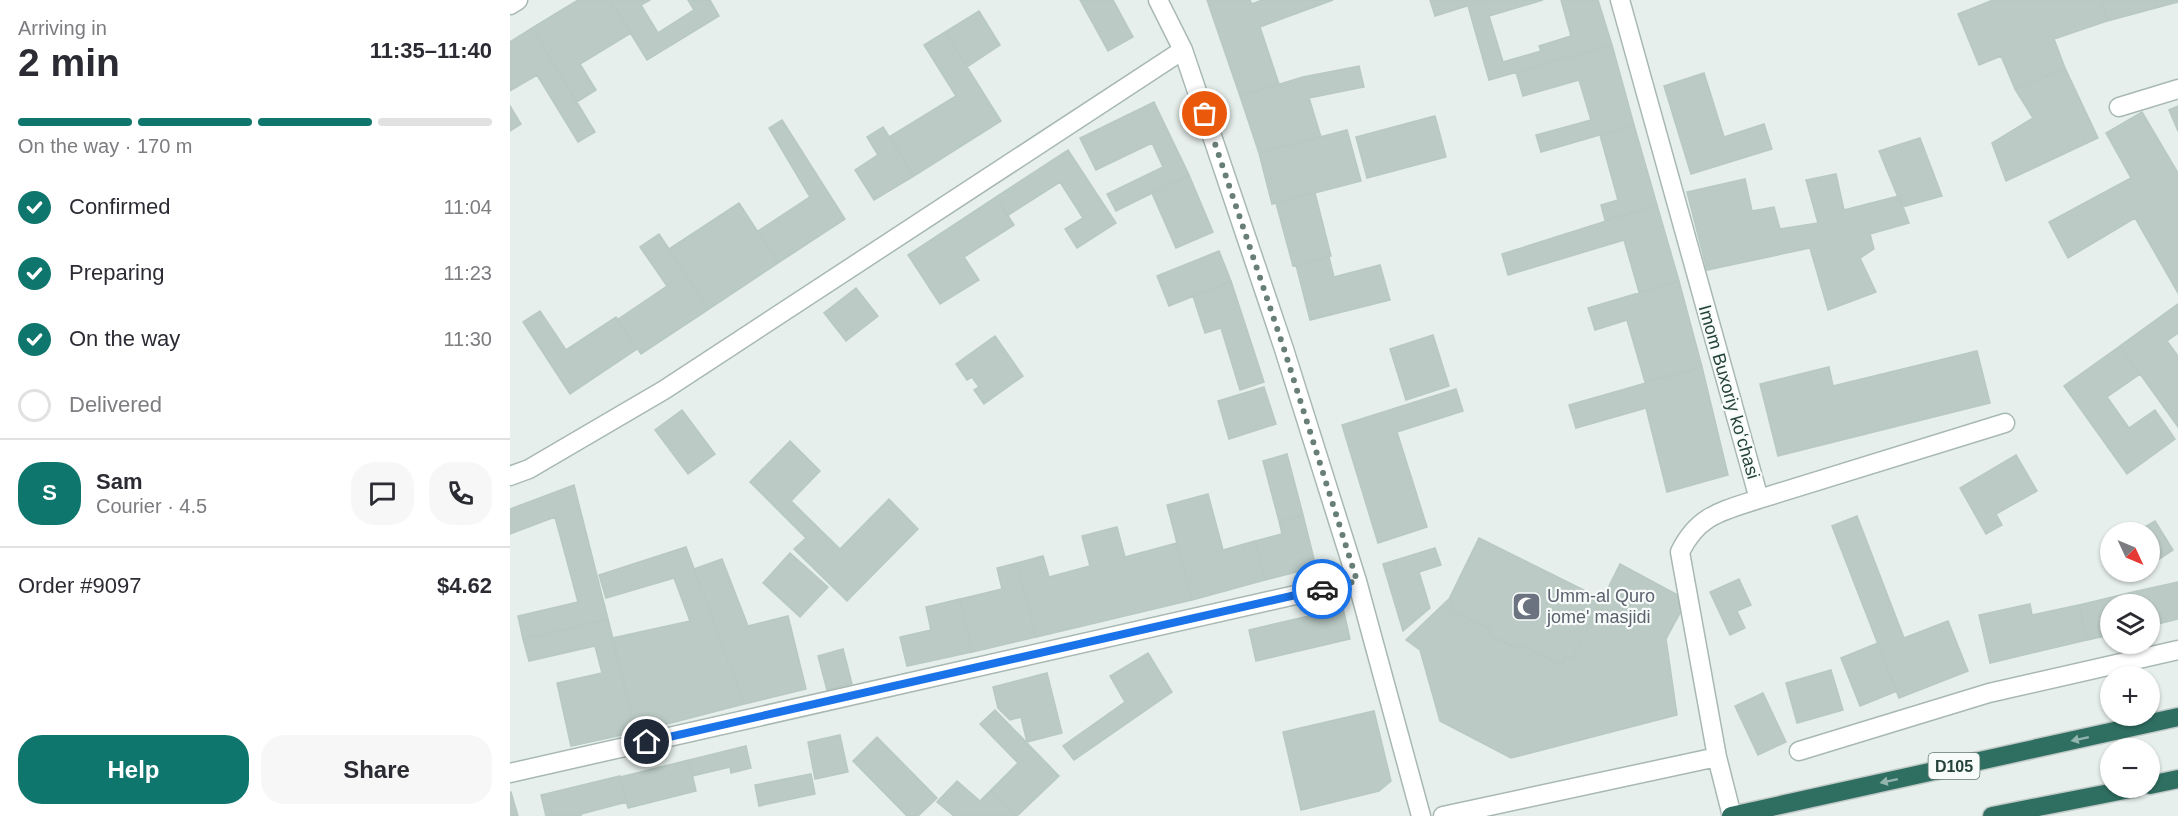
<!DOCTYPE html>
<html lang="en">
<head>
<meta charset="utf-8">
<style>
	body { margin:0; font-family:Helvetica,sans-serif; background:#f7f7f7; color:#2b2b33; height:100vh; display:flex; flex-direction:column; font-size:22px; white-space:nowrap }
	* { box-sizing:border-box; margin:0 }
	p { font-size:20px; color:#7c7c81 }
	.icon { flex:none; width:33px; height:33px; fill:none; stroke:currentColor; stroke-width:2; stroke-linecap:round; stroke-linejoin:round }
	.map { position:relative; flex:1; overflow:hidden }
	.drawer { display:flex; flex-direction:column; background:#fff; width:510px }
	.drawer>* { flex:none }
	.needle { width:39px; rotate:134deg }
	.controls { position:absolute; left:1590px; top:522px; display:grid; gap:12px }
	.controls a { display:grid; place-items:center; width:60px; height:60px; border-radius:50%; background:#fff; box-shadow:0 2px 4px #0004; font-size:30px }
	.pin { position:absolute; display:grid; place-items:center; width:51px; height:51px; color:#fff; margin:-26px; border:3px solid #fff; border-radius:50%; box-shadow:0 2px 6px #0007 }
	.courier { position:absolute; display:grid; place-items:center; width:60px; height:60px; margin:-30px; border:4px solid #1a73e8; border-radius:50%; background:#fff; color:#222; box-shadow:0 2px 8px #0007 }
	.summary em { font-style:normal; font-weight:800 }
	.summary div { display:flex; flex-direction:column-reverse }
	.summary { display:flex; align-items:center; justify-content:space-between; height:102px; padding:0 18px }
	h1 { font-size:39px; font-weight:800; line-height:45px }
	.bar { display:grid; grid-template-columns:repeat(4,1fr); gap:9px 6px; align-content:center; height:72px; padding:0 18px }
	.bar i { height:8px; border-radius:4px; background:#e1e1e2 }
	.bar .active { background:#0f766e }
	.bar p { grid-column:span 4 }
	.line { display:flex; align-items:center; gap:15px; padding:0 18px; border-top:2px solid #e1e1e2 }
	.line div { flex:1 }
	.round { display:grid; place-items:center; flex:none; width:63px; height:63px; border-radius:24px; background:#f7f7f7 }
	ol { padding:0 18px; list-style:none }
	li { display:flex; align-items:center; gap:18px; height:66px }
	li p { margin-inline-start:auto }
	li .icon { padding:6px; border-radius:50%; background:#0f766e; color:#fff; stroke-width:4 }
	li:last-child { color:#7c7c81 }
	li i { width:33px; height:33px; border:3px solid #e1e1e2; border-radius:50% }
	.button { display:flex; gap:12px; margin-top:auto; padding:12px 18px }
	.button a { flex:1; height:69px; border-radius:24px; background:#0f766e; color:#fff; font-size:24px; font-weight:800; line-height:69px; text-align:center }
	.button a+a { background:#f7f7f7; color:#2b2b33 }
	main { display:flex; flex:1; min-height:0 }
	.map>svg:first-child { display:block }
</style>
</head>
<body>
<main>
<section class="drawer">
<div class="summary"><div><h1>2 min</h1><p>Arriving in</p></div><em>11:35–11:40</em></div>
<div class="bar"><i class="active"></i><i class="active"></i><i class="active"></i><i></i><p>On the way · 170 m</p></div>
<ol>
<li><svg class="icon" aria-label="check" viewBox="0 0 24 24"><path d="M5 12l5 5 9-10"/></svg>Confirmed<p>11:04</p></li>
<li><svg class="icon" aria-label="check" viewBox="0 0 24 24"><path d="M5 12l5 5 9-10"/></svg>Preparing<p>11:23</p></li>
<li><svg class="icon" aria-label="check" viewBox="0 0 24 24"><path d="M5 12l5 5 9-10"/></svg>On the way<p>11:30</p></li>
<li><i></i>Delivered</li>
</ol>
<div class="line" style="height:108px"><b class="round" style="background:#0f766e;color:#fff">S</b><div><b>Sam</b><p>Courier · 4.5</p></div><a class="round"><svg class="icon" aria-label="chat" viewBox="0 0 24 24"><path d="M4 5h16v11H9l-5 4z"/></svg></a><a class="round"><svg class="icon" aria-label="phone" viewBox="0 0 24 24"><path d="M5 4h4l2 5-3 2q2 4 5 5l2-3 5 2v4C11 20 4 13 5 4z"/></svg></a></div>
<div class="line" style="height:78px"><div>Order #9097</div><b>$4.62</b></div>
<div class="button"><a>Help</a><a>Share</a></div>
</section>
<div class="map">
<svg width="1668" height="816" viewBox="0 0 1668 816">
	<rect width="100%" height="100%" fill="#e6efeb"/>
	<!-- building -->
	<path fill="#bbcac4" stroke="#b8c9c2" stroke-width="1.5" d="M68 0H100L121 33 70 64 86 90 67 102 22 28Z
		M100 0H140L131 5 148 33 184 10 178 0H200L209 16 137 60Z
		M570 0H603L623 37 598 51Z
		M697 0H740L742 4 752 0H823L750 27 769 84 730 96Z
		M920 0H976L925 16Z
		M976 0H1033L979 16 993 62 1031 51 1029 46 1061 36 1051 0H1088L1102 45 979 80 958 6Z
		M1483 0H1591L1597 21 1544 39 1555 68 1505 89 1491 56 1469 65 1448 14Z
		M1591 0H1668V2L1597 21Z
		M469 11 490 45 457 67 435 32Z
		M22 28 85 132 68 142 27 75 0 91V42Z
		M435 32 491 121 404 176 379 137 446 96 414 45Z
		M1102 45 1124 125 1031 152 1026 135 1081 120 1069 80 1013 96 1006 72Z
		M849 66 854 87 799 98 811 137 749 153 730 96 793 77Z
		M1555 68 1588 138 1496 181 1482 143 1523 118 1505 89Z
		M1194 73 1214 137 1254 124 1262 149 1181 174 1154 86Z
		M644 102 679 175 606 211 597 194 653 167 642 143 586 170 570 138Z
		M0 106 11 124 0 131Z
		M1668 106V131L1659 110Z
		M1632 112 1668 173V293L1625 218 1558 258 1539 222 1621 178 1596 133Z
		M925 116 936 157 857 178 846 137Z
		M272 120 335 219 268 263 248 231 300 197 259 128Z
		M1124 125 1147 205 1095 220 1091 205 1108 200 1090 135Z
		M373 127 404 176 364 200 345 170 368 155 357 137Z
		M837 130 851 181 762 204 749 153Z
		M1410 138 1432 196 1392 207 1369 151Z
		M558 150 606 223 567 248 555 229 573 218 550 182 497 216 486 197Z
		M1326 174 1334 210 1389 196 1399 223 1360 234 1364 249 1350 258 1366 292 1318 310 1300 248 1197 270 1177 192 1235 179 1242 211 1264 207 1270 229 1308 223 1296 180Z
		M679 175 703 232 666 248 642 193Z
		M805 193 821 256 783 266 766 203Z
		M486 197 504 225 454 257 469 280 430 304 398 255Z
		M229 203 268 263 199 309 159 249Z
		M1147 205 1169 281 1129 292 1114 240 998 275 992 254Z
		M149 234 199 309 131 354 107 320 157 286 130 247Z
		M709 251 721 281 659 306 647 276Z
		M819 257 824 277 870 265 880 300 800 320 786 265Z
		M721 281 754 382 730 390 711 328 695 333 683 296Z
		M1169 281 1192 367 1135 382 1117 320 1085 330 1078 308Z
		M346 288 368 316 336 341 314 313Z
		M1668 304V333L1657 341 1668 356V427L1610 346Z
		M30 311 56 350 106 317 127 349 60 394 13 322Z
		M923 335 939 386 896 400 880 349Z
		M485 336 513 376 474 404 464 390 469 387 462 377 457 380 446 364Z
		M1610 346 1630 374 1597 397 1619 428 1645 410 1665 439 1617 474 1554 386Z
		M1467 351 1480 403 1268 456 1250 384 1319 367 1323 386Z
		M1192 367 1218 475 1157 492 1136 408 1066 428 1059 405Z
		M754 387 766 424 719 439 708 401Z
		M946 389 953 411 887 432 917 527 868 543 832 425Z
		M172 410 205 454 178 474 145 430Z
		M280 441 310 471 281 501 330 549 379 499 408 529 337 601 284 549 296 538 240 482Z
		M777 454 793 515 769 521 753 461Z
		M1506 455 1527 491 1486 514 1492 525 1476 534 1450 488Z
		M64 485 98 619 13 639 8 616 68 602 45 517 0 534V509Z
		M698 494 713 550 745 541 755 580 682 600 657 505Z
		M793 515 806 567 755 580 745 541 772 534 769 521Z
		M1347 516 1394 638 1438 621 1458 671 1389 698 1322 526Z
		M1645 521 1663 550 1640 565V532H1626Z
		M607 527 615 557 667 543 682 600 526 637 507 563 533 556 539 577 580 566 572 536Z
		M969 538 1092 599 1062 660 1055 656 1051 665 1010 645 1008 649 978 634 981 630 940 610 944 601 939 599Z
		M176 547 234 704 126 732 102 638 180 621 164 578 96 598 89 575Z
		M925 548 931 565 909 572 920 608 893 631 873 564Z
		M280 553 318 587 290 617 253 583Z
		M212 559 238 626 278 616 296 689 234 704 184 569Z
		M507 563 526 637 462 652 450 599 492 589 487 568Z
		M1110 564 1177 600 1156 639 1167 715 1001 758 930 721 910 650 896 640 939 599 944 601 940 610 981 630 978 634 1008 649 1010 645 1051 665 1055 656 1062 660Z
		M1229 579 1241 605 1227 611 1235 628 1220 635 1200 592Z
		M1668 582V619L1640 626V604H1629L1627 591Z
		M1627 591 1629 604H1600V635L1577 640 1569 605Z
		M450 599 462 652 397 666 390 637 421 630 416 607Z
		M1520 604 1522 615 1569 605 1577 640 1480 663 1469 615Z
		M833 608 840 639 746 661 739 630Z
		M98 619 126 732 61 746 47 683 92 673 85 646 19 661 13 639Z
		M1368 643 1387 691 1350 706 1331 658Z
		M333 649 342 684 317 690 308 656Z
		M638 653 662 692 564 760 553 746 615 702 600 676Z
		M1321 670 1333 710 1287 723 1276 683Z
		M537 673 552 733 517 742 511 717 500 720 488 708 483 687Z
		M1253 693 1276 742 1248 755 1225 706Z
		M485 710 549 776 507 816 481 790 508 763 470 724Z
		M864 711 881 781 869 791 791 810 773 732Z
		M330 735 338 772 305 779 298 742Z
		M367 737 427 798 408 816H397L343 761Z
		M236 746 241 768 221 773 220 767 182 776 179 760Z
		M179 760 186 791 118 808 110 777Z
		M301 774 305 794 249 806 245 785Z
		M110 776 117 802 71 814V816H36L31 795Z
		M447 781 470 801 481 790 507 816H444L427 802Z
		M0 792H1L8 816H0Z"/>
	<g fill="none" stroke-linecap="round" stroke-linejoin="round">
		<defs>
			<path id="minor" d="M648 0 673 50 774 349 847 581 911 816
				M1110 0 1249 499C1212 511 1188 515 1170 552L1207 757 1222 816
				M0 5 8 0
				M1609 107 1668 89
				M0 476 19 469 154 390 673 50
				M1249 499 1495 423
				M1289 751 1479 693 1668 650
				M0 773 847 581
				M933 816 1207 757"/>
			<path id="highway" d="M1640 785 1668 779
				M1221 816 1668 717
				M1482 816 1625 788"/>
		</defs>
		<!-- minor casing -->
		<use href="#minor" stroke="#a8b8b2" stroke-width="21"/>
		<!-- highway casing -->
		<use href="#highway" stroke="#c2cac8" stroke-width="21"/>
		<!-- minor -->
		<use href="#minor" stroke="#fff" stroke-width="18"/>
		<!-- highway -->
		<use href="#highway" stroke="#2f6f62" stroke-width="18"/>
	</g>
	<!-- one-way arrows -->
	<defs><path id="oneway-solid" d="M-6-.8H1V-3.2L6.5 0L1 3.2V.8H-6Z" transform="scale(1.5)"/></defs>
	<g fill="#93b5ae">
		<use href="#oneway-solid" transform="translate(1570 739) rotate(168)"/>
		<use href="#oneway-solid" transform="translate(1379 781) rotate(168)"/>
	</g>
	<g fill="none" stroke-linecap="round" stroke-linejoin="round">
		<!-- done -->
		<path stroke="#687f78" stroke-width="6" stroke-dasharray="0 10.8" d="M695 114 774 349 847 581 812 589"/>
		<!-- route -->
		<path stroke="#1a73e8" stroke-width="8" d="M137 742 812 589"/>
	</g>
	<!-- icons -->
	<defs>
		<symbol id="mosque-square" viewBox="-11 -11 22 22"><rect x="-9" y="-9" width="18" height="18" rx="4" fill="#6b7280" stroke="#f7fbf9"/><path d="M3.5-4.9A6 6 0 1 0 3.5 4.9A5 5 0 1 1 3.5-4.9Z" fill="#fff"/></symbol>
	</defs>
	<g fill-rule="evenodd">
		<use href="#mosque-square" x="1000" y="590" width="33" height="33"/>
	</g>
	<g text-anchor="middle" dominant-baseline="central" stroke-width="4.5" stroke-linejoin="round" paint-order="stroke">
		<!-- shield labels -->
		<rect fill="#f7fbf9" stroke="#637a73" stroke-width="1.5" x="1418.5" y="753" width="51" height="26" rx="4.5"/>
		<g font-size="16" font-weight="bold" fill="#24423a">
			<text x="1444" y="766">D105</text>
		</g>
		<!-- street labels -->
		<g font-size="18" fill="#24423a" stroke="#f7fbf9">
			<text transform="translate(1219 392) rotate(74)">Imom Buxoriy koʻchasi</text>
		</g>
		<!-- worship labels -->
		<g font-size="18" fill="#5b616d" stroke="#f7fbf9" text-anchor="start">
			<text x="1037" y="596">Umm-al Quro<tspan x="1037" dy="21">jome' masjidi</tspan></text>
		</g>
	</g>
</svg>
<div class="controls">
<a><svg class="needle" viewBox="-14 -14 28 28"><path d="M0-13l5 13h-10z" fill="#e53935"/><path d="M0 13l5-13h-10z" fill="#7c7c81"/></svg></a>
<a><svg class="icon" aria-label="layers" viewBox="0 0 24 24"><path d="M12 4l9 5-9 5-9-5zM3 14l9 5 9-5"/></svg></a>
<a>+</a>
<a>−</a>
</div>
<div class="pin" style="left:695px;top:114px;background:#ea580c"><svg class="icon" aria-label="bag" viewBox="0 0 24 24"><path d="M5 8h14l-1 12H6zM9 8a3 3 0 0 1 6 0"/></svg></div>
<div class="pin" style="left:137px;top:742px;background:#1f2937"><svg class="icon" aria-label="home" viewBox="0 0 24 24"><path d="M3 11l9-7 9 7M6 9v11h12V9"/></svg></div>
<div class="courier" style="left:812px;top:589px"><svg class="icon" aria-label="car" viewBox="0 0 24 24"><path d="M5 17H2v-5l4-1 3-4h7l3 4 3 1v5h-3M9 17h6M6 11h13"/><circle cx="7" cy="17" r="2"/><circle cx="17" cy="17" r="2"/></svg></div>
</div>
</main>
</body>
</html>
